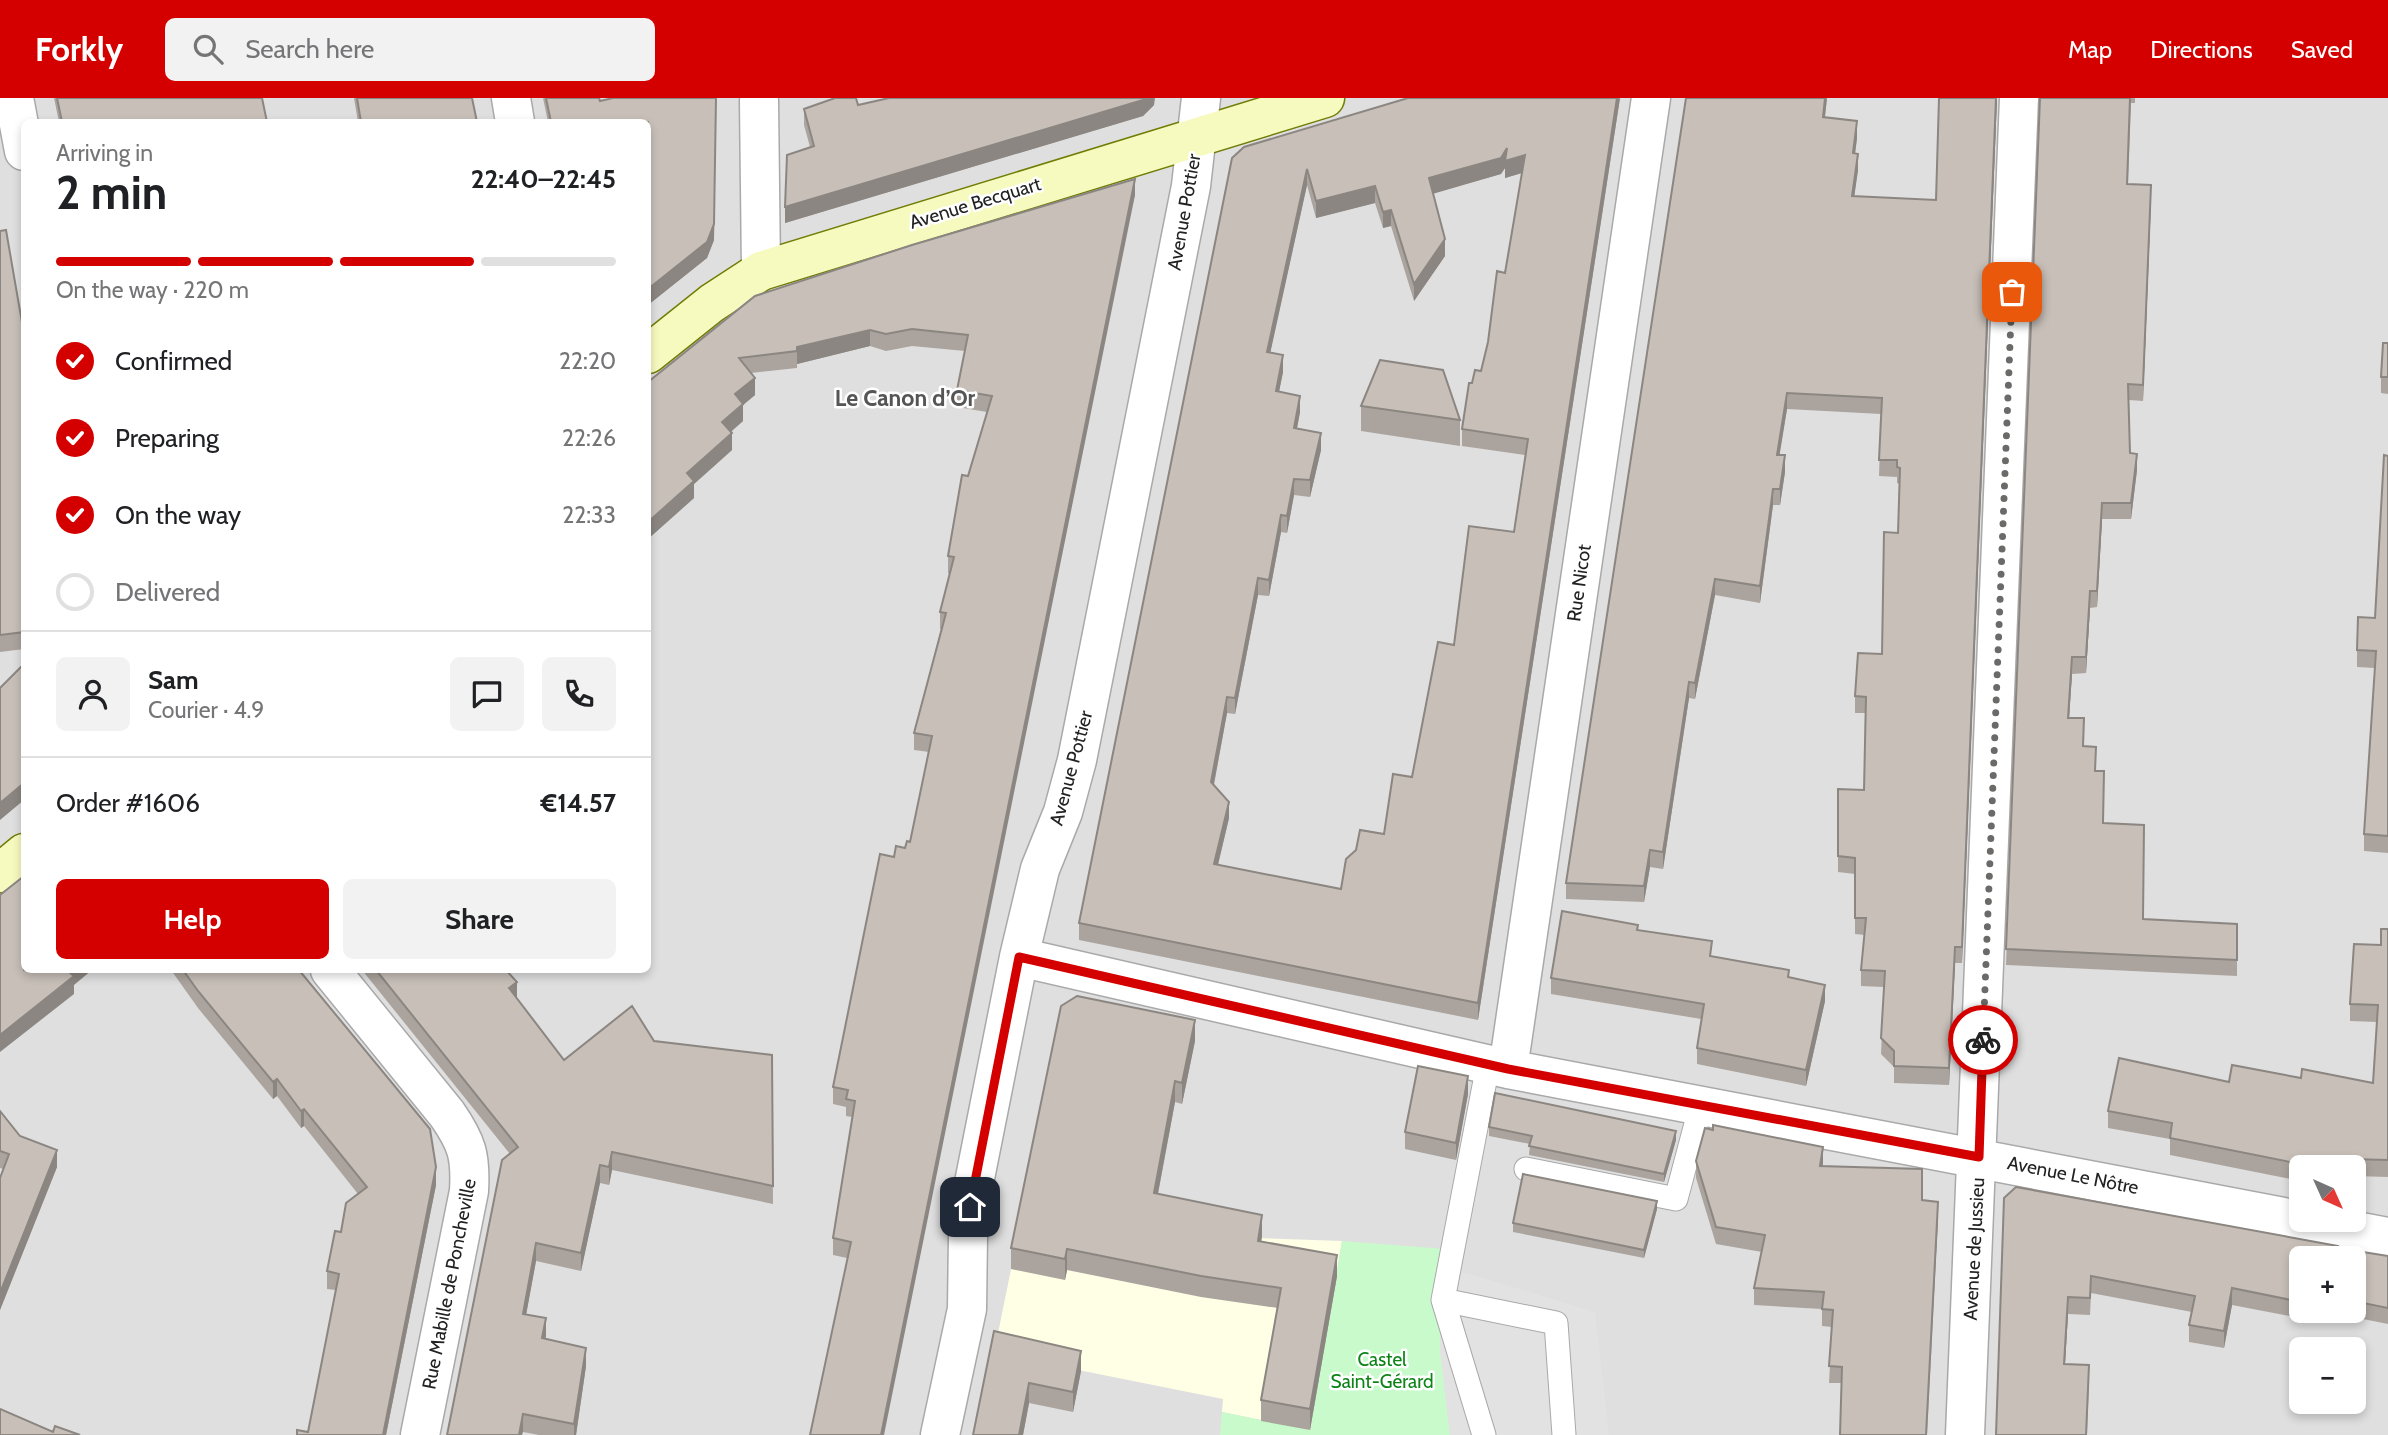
<!DOCTYPE html>
<html lang="en">
<head>
<meta charset="utf-8">
<style>
	body { margin:0; font-family:Cabin,sans-serif; background:#f2f2f2; color:#202124; height:100vh; display:flex; flex-direction:column; font-size:26px; white-space:nowrap }
	* { box-sizing:border-box; margin:0 }
	p { font-size:23px; color:#757577 }
	.icon { flex:none; width:38px; height:38px; fill:none; stroke:currentColor; stroke-width:2; stroke-linecap:round; stroke-linejoin:round }
	.map { position:relative; flex:1; overflow:hidden }
	.details { position:absolute; left:21px; top:21px; width:630px; height:854px; display:flex; flex-direction:column; background:#fff; border-radius:10px; box-shadow:0 4px 10px #0003 }
	.details>* { flex:none }
	.needle { width:46px; rotate:135deg }
	.tools { position:absolute; left:2289px; top:1057px; display:grid; gap:14px }
	.tools a { display:grid; place-items:center; width:77px; height:77px; border-radius:10px; background:#fff; box-shadow:0 4px 10px #0003; font-size:35px }
	.pin { position:absolute; display:grid; place-items:center; width:60px; height:60px; color:#fff; margin:-30px; border-radius:14px; box-shadow:0 4px 10px #0006 }
	.courier { position:absolute; display:grid; place-items:center; width:70px; height:70px; margin:-35px; border:5px solid #d40000; border-radius:50%; background:#fff; color:#222; box-shadow:0 2px 9px #0007 }
	.summary em { font-style:normal; font-weight:700 }
	.summary div { display:flex; flex-direction:column-reverse }
	.summary { display:flex; align-items:center; justify-content:space-between; height:119px; padding:0 35px }
	h1 { font-size:46px; font-weight:700; line-height:52px }
	.bar { display:grid; grid-template-columns:repeat(4,1fr); gap:10px 7px; align-content:center; height:84px; padding:0 35px }
	.bar i { height:9px; border-radius:5px; background:#e0e0e0 }
	.bar .current { background:#d40000 }
	.bar p { grid-column:span 4 }
	.line { display:flex; align-items:center; gap:18px; padding:0 35px; border-top:2px solid #e0e0e0 }
	.line div { flex:1 }
	.round { display:grid; place-items:center; flex:none; width:74px; height:74px; border-radius:10px; background:#f2f2f2 }
	ol { padding:0 35px; list-style:none }
	li { display:flex; align-items:center; gap:21px; height:77px }
	li p { margin-inline-start:auto }
	li .icon { padding:7px; border-radius:50%; background:#d40000; color:#fff; stroke-width:4 }
	li:last-child { color:#757577 }
	li i { width:38px; height:38px; border:4px solid #e0e0e0; border-radius:50% }
	.primary-button { display:flex; gap:14px; margin-top:auto; padding:14px 35px }
	.primary-button a { flex:1; height:80px; border-radius:10px; background:#d40000; color:#fff; font-size:28px; font-weight:700; line-height:80px; text-align:center }
	.primary-button a+a { background:#f2f2f2; color:#202124 }
	header { display:flex; align-items:center; gap:42px; box-sizing:border-box; height:98px; padding:0 35px; background:#d40000; color:#fff }
	header strong { font-size:33px }
	nav { display:flex; gap:38px; margin-inline-start:auto; font-size:24px }
	.search { width:490px; height:63px; background:#f2f2f2; display:flex; align-items:center; gap:18px; box-sizing:border-box; padding:0 24px; border-radius:10px; color:#757577; font-size:26px }
	.map>svg:first-child { display:block }
</style>
</head>
<body>
<header>
<strong>Forkly</strong>
<div class="search"><svg class="icon" aria-label="search" viewBox="0 0 24 24"><circle cx="10" cy="10" r="6"/><path d="M15 15l6 6"/></svg>Search here</div>
<nav><a>Map</a><a>Directions</a><a>Saved</a></nav>
</header>
<div class="map">
<svg width="2388" height="1337" viewBox="0 0 2388 1337">
	<rect width="100%" height="100%" fill="#f2efe9"/>
	<!-- residential -->
	<path fill="#e0dfdf" fill-rule="evenodd" d="M0 0H2388V1337H0ZM24 24H648V872H24ZM2301 1069H2354V1122H2301ZM2301 1160H2354V1213H2301ZM2301 1251H2354V1304H2301Z"/>
	<!-- education -->
	<path fill="#ffffe5" d="M1019 1132 1342 1143 1310 1332 1222 1314 1223 1301 994 1255Z"/>
	<!-- park -->
	<path fill="#c8facc" d="M1342 1143 1445 1151 1440 1252 1450 1337H1220L1222 1314 1310 1332Z"/>
	<!-- parking -->
	<path fill="#e2e2e2" d="M1443 1168 1595 1214 1609 1337H1450L1440 1252Z"/>
	<g fill="none" stroke-linecap="round" stroke-linejoin="round">
		<defs>
			<path id="lane" d="M1526 1071 1676 1101 1701 1007
				M1443 1202 1556 1225 1564 1337
				M1484 1337 1443 1202 1488 967"/>
			<path id="street" d="M14 0 24 53
				M511 0 515 24
				M759 3 761 173
				M1019 859 1508 971 2388 1139
				M330 872 447 1016C467 1045 471 1058 469 1093L420 1337
				M1508 971 1651 0
				M940 1337 967 1211 968 1137 974 1085 1019 859 1040 771 1063 714 1077 662 1191 88 1201 0
				M1965 1337 2019 0"/>
			<path id="secondary" d="M648 256 712 205 761 173 1325 0
				M0 775 24 755"/>
		</defs>
		<!-- lane casing -->
		<use href="#lane" stroke="#a9a9a9" stroke-width="25"/>
		<!-- street casing -->
		<use href="#street" stroke="#a9a9a9" stroke-width="41"/>
		<!-- secondary casing -->
		<use href="#secondary" stroke="#707d05" stroke-width="41"/>
		<!-- lane -->
		<use href="#lane" stroke="#fff" stroke-width="23"/>
		<!-- street -->
		<use href="#street" stroke="#fff" stroke-width="38"/>
		<!-- secondary -->
		<use href="#secondary" stroke="#f7fabf" stroke-width="38"/>
	</g>
	<!-- wall -->
	<path fill="#aba49e" fill-rule="evenodd" d="M54 0H262L267 24H59Z
		M354 0H472L477 24H358Z
		M543 0H599L600 3 613 0H716L714 142 707 160 648 207V24H548Z
		M1620 0 1478 922 1079 842V825L1232 60ZM1505 70V80L1522 75 1505 175 1481 273 1472 285 1462 331V348L1525 357 1514 434 1454 547 1412 679 1384 736 1341 791 1218 767 1229 720 1214 687 1227 615 1235 616 1258 497 1269 498 1281 434 1287 435 1294 397 1310 399 1321 352 1297 330 1300 314 1279 293 1283 274 1270 254 1307 87 1316 120 1375 105 1383 130 1391 128 1414 203 1445 158 1433 95 1501 76Z
		M1827 0 1825 19 1857 40 1855 55 1858 72 1854 98 1936 102 1939 0H1997L1962 865H1955L1949 987 1894 985V969L1881 956 1884 889 1861 888V872L1865 837 1855 836V776L1838 774V691L1864 692 1865 615H1855V598L1882 556 1898 435 1900 386 1897 385V379L1879 378 1881 316 1787 311 1779 357 1785 374 1780 407H1773L1760 505 1715 497 1695 601 1689 600 1663 771 1650 769 1644 804 1566 801V785Z
		M2040 0H2135V5H2131L2128 86 2151 103 2143 303 2129 302 2130 355 2137 372 2131 421H2102L2097 509 2090 510 2086 575 2072 576 2069 620 2084 637V648L2096 673 2103 725 2143 821 2237 826V878L2006 867Z
		M858 7H1154L1143 18 785 125 810 49 804 27V11Z
		M1135 97 847 1160 833 1157V1140L852 1019 846 1018V1009L833 1006V989L894 759 905 750 910 744 929 654 914 652V635L941 531H940V514L949 476 948 475V458L968 378 987 314 957 309V292L965 253 912 248 886 253 870 248 797 266V270L751 275 755 297 743 307V323L731 334 732 352 694 386V400L648 441V284Z
		M0 133 24 236V551L0 554Z
		M2388 245V296L2381 295V279Z
		M1361 308 1460 322V348L1361 333Z
		M2388 358V755L2364 753V736L2375 570 2357 569V552L2375 520Z
		M2388 831V1079L2354 1078V1069H2301V1083L2170 1057V1041L2108 1030V1013L2229 984 2301 980 2373 985 2377 924 2350 923V906Z
		M1638 832 1712 858 1789 879 1825 903 1806 988 1697 966V950L1701 921 1551 896V880Z
		M171 872H299L436 1087 386 1337H297L308 1334 336 1192 327 1191V1173L341 1134 358 1096 304 1028 301 1030 277 998 273 1001 198 910Z
		M362 872H506L517 900 564 962 654 943 772 957 773 1106 612 1072 609 1087 600 1085 581 1173 536 1163 526 1216 546 1238 545 1240 586 1268 576 1337H539L523 1334 510 1056Z
		M1195 943 1182 1006 1175 1004 1158 1096 1262 1138 1261 1144 1337 1178 1310 1332 1261 1323V1302L1278 1210 1201 1199 1067 1172 1065 1182 1011 1171V1150Z
		M1468 996 1456 1062 1405 1051V1034Z
		M0 1013 20 1038 57 1069 0 1212V1079L3 1071 0 1070Z
		M1489 1029 1676 1042 1664 1084 1529 1057 1530 1046 1489 1038Z
		M1696 1063 1823 1066V1068L1922 1102 1938 1121 1927 1337H1840L1842 1285H1829L1832 1229 1822 1228V1211L1754 1207V1190L1762 1154 1716 1146 1696 1080Z
		M2004 1100 2338 1160H2301V1213H2328L2326 1225 2232 1207 2224 1250 2189 1244V1227L2192 1214 2091 1195 2090 1217 2068 1216 2065 1266 2089 1284 2087 1337H1996Z
		M1657 1111 1644 1160 1513 1134V1125Z
		M2363 1154 2388 1158V1226L2363 1221Z
		M994 1233 1081 1273 1073 1314 1029 1305 1023 1337H973Z"/>
	<!-- shaded-wall -->
	<path fill="#8b8681" d="M716 0 714 142 707 160 648 207V191Z
		M1145 0H1155L1154 7 1143 18 785 125V109Z
		M1617 0H1620L1478 922V905Z
		M1825 0H1827L1823 35V19Z
		M1996 0H1997L1962 865V849Z
		M1857 23V40L1853 72V55Z
		M1507 50 1525 57V74L1505 80V70L1501 76 1429 97V80Z
		M1858 56V72L1852 115V98Z
		M1307 71V87L1267 270V254Z
		M1135 81V97L884 1337H881Z
		M2151 87V103L2143 303V287Z
		M1375 88V105L1316 120V103Z
		M1391 112V128L1383 130V114Z
		M1445 141V158L1414 203V186Z
		M870 232V248L797 266V270V249Z
		M1283 257V274L1276 309V293Z
		M755 280V297L743 307V323L722 341V324L735 296Z
		M1787 295V311L1777 373V357Z
		M1300 298V314L1294 346V330Z
		M732 335V352L694 386V400L648 441V424L687 375Z
		M1321 335V352L1310 399V382Z
		M2137 356V372L2131 421V405Z
		M1785 357V374L1780 407V391Z
		M1294 381V397L1287 435V418Z
		M1773 391V407L1760 505V488Z
		M2102 405V421L2097 509V493Z
		M1281 417V434L1269 498V482Z
		M1258 480V497L1235 616V600Z
		M1715 481V497L1695 601V585Z
		M2090 493V510L2086 575V559Z
		M2072 559V576L2068 636V620Z
		M1689 584V600L1663 771V754Z
		M1227 599V615L1211 701V684Z
		M24 685V702L0 722V705Z
		M1229 704V720L1214 783V766Z
		M1650 752V769L1644 804V788Z
		M1955 849V865L1949 987V970Z
		M72 872H92L74 887V896L0 954V937Z
		M517 884V902L509 890Z
		M1825 887V903L1806 988V972Z
		M1195 922V943L1182 1006V985Z
		M1468 978V996L1456 1062V1045Z
		M277 981V998L273 1001V984Z
		M1175 983V1004L1154 1116V1095Z
		M304 1011V1028L301 1030V1013Z
		M1676 1033V1042L1664 1084V1076Z
		M1823 1049V1066L1820 1085V1068Z
		M57 1052V1069L0 1212V1195Z
		M612 1054V1072L609 1087V1069Z
		M600 1067V1085L581 1173V1155Z
		M436 1069V1087L386 1337H383Z
		M1657 1103V1111L1644 1160V1152Z
		M1938 1104V1121L1926 1337Z
		M1262 1117V1138L1258 1164V1143Z
		M536 1145V1163L523 1234V1216Z
		M1067 1151V1172L1065 1182V1161Z
		M1337 1157V1178L1310 1332V1311Z
		M2232 1190V1207L2224 1250V1233Z
		M2068 1199V1216L2064 1282V1266Z
		M2326 1213H2328L2326 1225Z
		M546 1220V1238L542 1258V1240Z
		M586 1250V1268L576 1337H574V1326Z
		M1081 1253V1273L1073 1314V1294Z
		M1029 1285V1305L1023 1337H1019Z
		M523 1316V1334L522 1337H519Z"/>
	<!-- building -->
	<path fill="#c7bfb8" stroke="#8b8681" stroke-width="2" fill-rule="evenodd" d="M57 0H262L267 24H62Z
		M357 0H472L477 24H361Z
		M546 0H599L600 3 613 0H716L714 126 707 144 648 191V24H551Z
		M835 0H856L858 7 889 0H1145L1143 2 785 109 787 57 814 48 804 11Z
		M1408 0H1617L1478 905 1079 825 1232 60 1244 49ZM1507 50 1505 63 1525 57 1505 175 1497 173 1488 244 1481 273 1475 272 1472 285H1469L1462 331 1528 341 1514 434 1469 428 1454 547 1438 544 1412 679 1393 676 1384 736 1360 732 1356 752 1346 761 1341 791 1214 766 1229 704 1211 684 1227 599 1235 600 1258 480 1269 482 1281 417 1287 418 1294 381 1310 382 1321 335 1294 330 1300 298 1276 293 1283 257 1267 254 1307 71 1316 103 1375 88 1383 114 1391 112 1414 186 1445 141 1429 80 1501 60Z
		M1686 0H1825L1823 19 1857 23 1853 55 1858 56 1852 98 1936 102 1939 0H1996L1962 849H1955L1949 970 1894 968V953L1881 940 1885 873 1861 872 1866 820H1855V760L1838 758V691L1864 692 1866 599 1855 598 1858 555 1882 556 1884 434 1898 435 1900 370 1897 369V362H1879L1882 300 1787 295 1777 357H1785L1780 391H1773L1760 488 1715 481 1695 585 1689 584 1663 754 1650 752 1644 788 1566 785Z
		M2040 0H2130L2127 86 2151 87 2143 287 2128 286 2130 355 2137 356 2131 405H2102L2097 493H2090L2086 559H2072L2068 620H2084L2083 648 2096 649 2095 673H2104L2103 725 2144 727 2143 821 2237 826V862L2006 851Z
		M1135 81 881 1337H810L851 1144 833 1140 855 1003 846 1001 848 992 833 989 880 756 894 759 896 748 905 750 907 743 910 744 932 638 914 635 946 515 940 514 954 459 948 458 962 377 968 378 992 298 957 292 968 237 912 231 886 236 870 232 797 249V253L739 260 755 280 735 296 743 306 722 324 732 335 687 375 694 383 648 424V284L755 198 912 147Z
		M6 132 24 236V534L0 537V133Z
		M2383 245H2388V279H2381Z
		M1380 262 1443 272 1460 322 1361 308Z
		M2384 357 2388 358V738L2364 736 2376 553 2357 552 2358 519 2375 520Z
		M24 566V685L0 705V590Z
		M24 778V872H72L69 874 74 878 0 937V797Z
		M1562 813 1638 827 1637 832 1712 843 1710 858 1789 872 1788 879 1825 887 1806 972 1697 950 1704 906 1551 880Z
		M2381 831H2388V1062L2349 1061 2348 1069H2315L2170 1040 2172 1025 2108 1013 2119 960 2229 984 2232 967 2301 980 2302 971 2373 985 2378 907 2350 906 2354 846 2381 847Z
		M183 872H299L430 1031 436 1069 383 1337H297V1332L308 1334 339 1176 327 1173 335 1133 341 1134 346 1105 367 1089 304 1011 301 1013 277 981 273 984 198 893Z
		M376 872H506L517 884 509 890 564 962 632 908 654 943 772 957 773 1088 612 1054 609 1069 600 1067 581 1155 536 1145 523 1216 546 1220 542 1240 586 1250 574 1326 523 1316 519 1337H447L502 1062 518 1049Z
		M1077 898 1195 922 1182 985 1175 983 1154 1095 1262 1117 1258 1143 1337 1157 1310 1311 1261 1302 1281 1190 1201 1178 1067 1151 1065 1161 1011 1150 1061 908Z
		M1418 968 1468 978 1456 1045 1405 1034Z
		M1495 995 1676 1033 1664 1076 1529 1048 1532 1038 1489 1029Z
		M0 1013 20 1038 57 1052 0 1195V1080L9 1056 0 1053Z
		M1713 1027 1823 1049 1820 1068 1922 1071V1102L1938 1104 1926 1337H1840L1842 1269 1829 1268 1833 1212 1822 1211 1824 1194 1754 1190 1765 1137 1716 1129 1696 1063 1705 1030 1713 1032Z
		M1523 1076 1657 1103 1644 1152 1513 1125Z
		M2016 1089 2338 1148 2336 1160H2301V1204L2232 1190 2224 1233 2189 1227 2195 1198 2091 1178 2090 1200 2068 1199 2064 1266 2089 1267 2086 1337H1996L2004 1100Z
		M2363 1154 2388 1158V1210L2363 1205Z
		M994 1233 1081 1253 1073 1294 1029 1285 1019 1337H973Z
		M0 1311 53 1334 55 1328 80 1337H0Z"/>
	<g fill="none" stroke-linecap="round" stroke-linejoin="round">
		<!-- done -->
		<path stroke="#6b6a68" stroke-width="7" stroke-dasharray="0 12.6" d="M1983 942 2012 194"/>
		<!-- route -->
		<path stroke="#d40000" stroke-width="9" d="M970 1109 1019 859 1508 971 1979 1059 1983 942"/>
	</g>
	<g text-anchor="middle" dominant-baseline="central" stroke-width="5" stroke-linejoin="round" paint-order="stroke">
		<!-- street labels -->
		<g font-size="19" fill="#222" stroke="#fff">
			<text transform="translate(975 105) rotate(-17)">Avenue Becquart</text>
			<text transform="translate(1184 114) rotate(-80)">Avenue Pottier</text>
			<text transform="translate(1579 485) rotate(-82)">Rue Nicot</text>
			<text transform="translate(1071 670) rotate(-75)">Avenue Pottier</text>
			<text transform="translate(2073 1077) rotate(11)">Avenue Le Nôtre</text>
			<text transform="translate(1974 1151) rotate(-87)">Avenue de Jussieu</text>
			<text transform="translate(449 1186) rotate(-79)">Rue Mabille de Poncheville</text>
		</g>
		<!-- park labels -->
		<g font-size="19" fill="#0c8416" stroke="#fff">
			<text x="1382" y="1261">Castel<tspan x="1382" dy="22">Saint-Gérard</tspan></text>
		</g>
		<!-- quarter labels -->
		<g font-size="23" font-weight="bold" fill="#555" stroke="#fff">
			<text x="905" y="300">Le Canon d’Or</text>
		</g>
	</g>
</svg>
<div class="tools">
<a><svg class="needle" viewBox="-14 -14 28 28"><path d="M0-13l5 13h-10z" fill="#e53935"/><path d="M0 13l5-13h-10z" fill="#757577"/></svg></a>
<a>+</a>
<a>−</a>
</div>
<div class="pin" style="left:2012px;top:194px;background:#ea580c"><svg class="icon" aria-label="bag" viewBox="0 0 24 24"><path d="M5 8h14l-1 12H6zM9 8a3 3 0 0 1 6 0"/></svg></div>
<div class="pin" style="left:970px;top:1109px;background:#1f2937"><svg class="icon" aria-label="home" viewBox="0 0 24 24"><path d="M3 11l9-7 9 7M6 9v11h12V9"/></svg></div>
<div class="courier" style="left:1983px;top:942px"><svg class="icon" aria-label="bike" viewBox="0 0 24 24"><circle cx="6" cy="16" r="4"/><circle cx="18" cy="16" r="4"/><path d="M6 16l4-8h5l3 8M10 8l3 8H6M13 5h3"/></svg></div>
<section class="details">
<div class="summary"><div><h1>2 min</h1><p>Arriving in</p></div><em>22:40–22:45</em></div>
<div class="bar"><i class="current"></i><i class="current"></i><i class="current"></i><i></i><p>On the way · 220 m</p></div>
<ol>
<li><svg class="icon" aria-label="check" viewBox="0 0 24 24"><path d="M5 12l5 5 9-10"/></svg>Confirmed<p>22:20</p></li>
<li><svg class="icon" aria-label="check" viewBox="0 0 24 24"><path d="M5 12l5 5 9-10"/></svg>Preparing<p>22:26</p></li>
<li><svg class="icon" aria-label="check" viewBox="0 0 24 24"><path d="M5 12l5 5 9-10"/></svg>On the way<p>22:33</p></li>
<li><i></i>Delivered</li>
</ol>
<div class="line" style="height:126px"><a class="round"><svg class="icon" aria-label="person" viewBox="0 0 24 24"><circle cx="12" cy="8" r="4"/><path d="M4 21q1-7 8-7t8 7"/></svg></a><div><b>Sam</b><p>Courier · 4.9</p></div><a class="round"><svg class="icon" aria-label="chat" viewBox="0 0 24 24"><path d="M4 5h16v11H9l-5 4z"/></svg></a><a class="round"><svg class="icon" aria-label="phone" viewBox="0 0 24 24"><path d="M5 4h4l2 5-3 2q2 4 5 5l2-3 5 2v4C11 20 4 13 5 4z"/></svg></a></div>
<div class="line" style="height:91px"><div>Order #1606</div><b>€14.57</b></div>
<div class="primary-button"><a>Help</a><a>Share</a></div>
</section>
</div>
</body>
</html>
